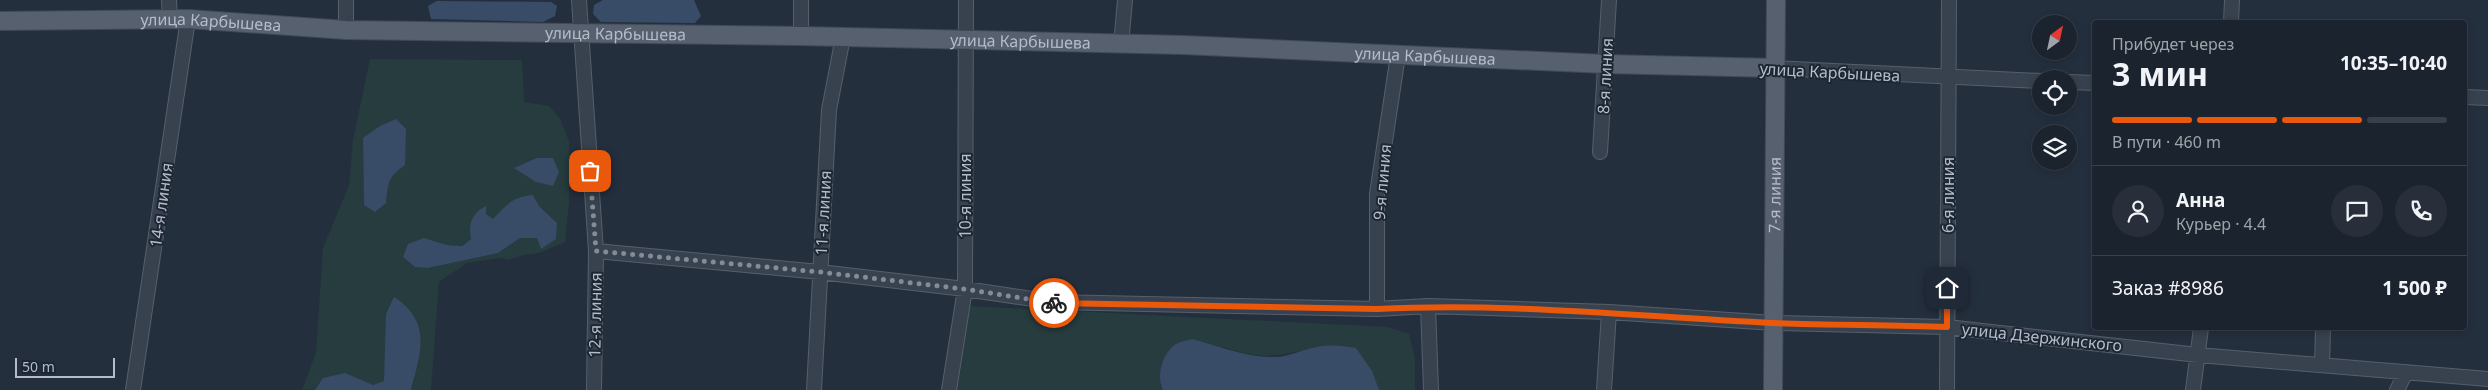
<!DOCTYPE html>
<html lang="ru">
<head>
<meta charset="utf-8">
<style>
	body { margin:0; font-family:"Noto Sans",sans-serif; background:#282f3a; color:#f1f3f6; height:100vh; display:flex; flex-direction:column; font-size:19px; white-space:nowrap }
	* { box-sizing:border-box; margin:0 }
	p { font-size:16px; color:#a0a4aa }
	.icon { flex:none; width:28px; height:28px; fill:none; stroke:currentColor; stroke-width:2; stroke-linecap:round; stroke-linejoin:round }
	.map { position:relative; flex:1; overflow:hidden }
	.drawer { position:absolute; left:2092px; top:20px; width:375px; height:310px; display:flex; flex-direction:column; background:#1b232e; border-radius:5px; box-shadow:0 2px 8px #0003,0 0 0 1px #39404a }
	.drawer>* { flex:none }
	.needle { width:32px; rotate:33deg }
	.tools { position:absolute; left:2032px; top:15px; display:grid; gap:10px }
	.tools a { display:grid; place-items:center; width:45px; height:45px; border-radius:50%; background:#1b232e; box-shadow:0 2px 8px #0003,0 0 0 1px #39404a; font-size:25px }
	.scale { position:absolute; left:15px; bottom:12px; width:100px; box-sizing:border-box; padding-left:5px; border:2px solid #b4bcc9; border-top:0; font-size:14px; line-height:18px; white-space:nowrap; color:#b4bcc9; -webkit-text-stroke:4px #1d2633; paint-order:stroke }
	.pin { position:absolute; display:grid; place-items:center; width:42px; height:42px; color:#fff; margin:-21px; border-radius:10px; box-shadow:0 2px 8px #0006 }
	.courier { position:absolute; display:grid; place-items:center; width:50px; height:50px; margin:-25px; border:4px solid #ea580c; border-radius:50%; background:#fff; color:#222; box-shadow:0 1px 6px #0007 }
	.head em { font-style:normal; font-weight:700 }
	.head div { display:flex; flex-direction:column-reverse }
	.head { display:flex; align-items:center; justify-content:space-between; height:85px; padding:0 20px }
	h1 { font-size:32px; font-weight:700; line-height:38px }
	.bar { display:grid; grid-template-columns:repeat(4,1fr); gap:8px 5px; align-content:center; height:60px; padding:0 20px }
	.bar i { height:6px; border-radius:4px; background:#39404a }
	.bar .selected { background:#ea580c }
	.bar p { grid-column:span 4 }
	.line { display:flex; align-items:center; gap:12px; padding:0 20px; border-top:1px solid #39404a }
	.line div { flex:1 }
	.round { display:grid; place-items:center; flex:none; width:52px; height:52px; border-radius:26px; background:#282f3a }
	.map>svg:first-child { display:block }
</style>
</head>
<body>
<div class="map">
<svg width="2488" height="390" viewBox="0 0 2488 390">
	<rect width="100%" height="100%" fill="#242f3e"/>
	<!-- green -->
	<path fill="#263c3f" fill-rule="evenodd" d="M370 59 522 60 524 102 549 106 560 119 569 141V203L565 242 539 253 523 255 509 260 500 258 467 263 439 282 431 390H411L415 378 386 361 384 381 373 385 302 390 316 353 323 248 349 185 353 140ZM363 138 394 173 388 183 364 205ZM533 195 539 206 557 223 541 248 538 238H520L498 253 428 268 424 238 447 245 462 246 471 239 486 214 493 220 505 206Z
		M970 306 1388 327 1409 334 1415 358V390H1379L1317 347C1280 356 1261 361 1224 347L1160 384 1163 390H952V378Z"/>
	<!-- water -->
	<path fill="#394c67" d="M603 0H694L701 16 695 23 601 22 593 14 594 5Z
		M437 1 551 2 557 6 555 16 543 22 431 19 428 6Z
		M396 119 406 129 405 165C388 177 388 182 386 203L375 212 364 205 363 138 380 126Z
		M537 158H553L559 172 553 186 536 182 514 168Z
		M533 195 539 206 557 223 556 239 541 249 537 238H520L498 253 428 268 415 267 403 257 408 244 424 238 447 245 462 246 471 239C468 223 472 213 486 206V214L493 219C507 204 512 197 533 195Z
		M394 297C432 322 421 351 411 390H315L323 378 345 373 373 385 384 381 386 314Z
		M1192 339C1219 346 1247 358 1275 357 1289 357 1303 349 1317 347 1330 344 1343 346 1356 348L1372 371 1379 390H1163C1156 377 1162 356 1173 346 1177 342 1186 341 1192 339Z"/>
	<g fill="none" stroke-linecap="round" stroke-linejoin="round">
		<defs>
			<path id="minor" d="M169 0 170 19
				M346 0V30
				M579 0 596 251 594 390
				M801 0V36
				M2231 22 2232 0
				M1121 45 1125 0
				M1775 68 2041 81
				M2069 82 2095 83
				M2465 97 2488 98
				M1600 152 1609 0
				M596 251 820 272 965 289 1053 302 1377 309 1428 306 1609 312 1774 323 1947 327 2198 355 2488 379
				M1428 306 1431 390
				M1377 309V194L1398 55
				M2322 365 2323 328
				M133 390 188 19
				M814 390 829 110 843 37
				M949 390 965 289 966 0
				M1604 390 1609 312
				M1947 390 1949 0
				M2193 390 2201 328
				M2397 390 2406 372"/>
			<g id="major">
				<path id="s1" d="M0 21 188 19 346 30 801 36 1183 45 1606 64 1775 68"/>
				<path id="s2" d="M1773 390 1776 0"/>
			</g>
		</defs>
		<!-- minor casing -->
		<use href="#minor" stroke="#565f6c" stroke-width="16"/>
		<!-- major casing -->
		<use href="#major" stroke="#414a57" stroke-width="20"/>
		<!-- minor -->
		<use href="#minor" stroke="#38414e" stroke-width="14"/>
		<!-- major -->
		<use href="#major" stroke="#56606e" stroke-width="18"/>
	</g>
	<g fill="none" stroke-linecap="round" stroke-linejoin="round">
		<!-- done -->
		<path stroke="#828b98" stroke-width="5" stroke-dasharray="0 9" d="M590 171 596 251 820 272 964 289 1054 303"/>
		<!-- route -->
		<path stroke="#ea580c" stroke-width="6" d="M1054 303 1377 309C1509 302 1642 317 1773 323 1831 325 1889 325 1947 327V288"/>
	</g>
	<g text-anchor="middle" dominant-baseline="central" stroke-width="4" stroke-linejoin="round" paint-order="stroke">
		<!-- street labels -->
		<g font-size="16" fill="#b4bcc9" stroke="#1d2633">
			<text stroke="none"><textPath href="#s1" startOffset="211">улица Карбышева</textPath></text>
			<text stroke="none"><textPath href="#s1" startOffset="616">улица Карбышева</textPath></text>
			<text stroke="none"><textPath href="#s1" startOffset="1021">улица Карбышева</textPath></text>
			<text stroke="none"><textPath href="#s1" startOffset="1426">улица Карбышева</textPath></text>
			<text transform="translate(1830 72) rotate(3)">улица Карбышева</text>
			<text transform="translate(1605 76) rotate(-87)">8-я линия</text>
			<text transform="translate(1382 182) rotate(-85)">9-я линия</text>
			<text stroke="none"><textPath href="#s2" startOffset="195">7-я линия</textPath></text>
			<text transform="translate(1948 195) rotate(-90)">6-я линия</text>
			<text transform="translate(965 196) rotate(-90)">10-я линия</text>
			<text transform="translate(161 205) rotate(-82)">14-я линия</text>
			<text transform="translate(823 213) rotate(-87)">11-я линия</text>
			<text transform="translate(595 315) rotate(-89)">12-я линия</text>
			<text transform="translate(2042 337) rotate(6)">улица Дзержинского</text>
		</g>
	</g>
</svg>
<div class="tools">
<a><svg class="needle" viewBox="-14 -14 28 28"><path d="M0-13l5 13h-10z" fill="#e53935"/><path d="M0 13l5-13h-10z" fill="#a0a4aa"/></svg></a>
<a><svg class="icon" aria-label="locate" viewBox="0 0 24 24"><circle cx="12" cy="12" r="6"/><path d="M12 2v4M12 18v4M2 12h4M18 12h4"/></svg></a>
<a><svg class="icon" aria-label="layers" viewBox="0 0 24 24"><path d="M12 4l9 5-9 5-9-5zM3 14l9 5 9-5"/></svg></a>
</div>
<div class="scale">50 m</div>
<div class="pin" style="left:590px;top:171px;background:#ea580c"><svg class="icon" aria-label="bag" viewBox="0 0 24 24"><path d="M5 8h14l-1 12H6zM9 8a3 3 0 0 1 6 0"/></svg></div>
<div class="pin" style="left:1947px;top:288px;background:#1f2937"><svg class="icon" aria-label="home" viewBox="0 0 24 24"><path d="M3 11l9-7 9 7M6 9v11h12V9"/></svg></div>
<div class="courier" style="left:1054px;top:303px"><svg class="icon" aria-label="bike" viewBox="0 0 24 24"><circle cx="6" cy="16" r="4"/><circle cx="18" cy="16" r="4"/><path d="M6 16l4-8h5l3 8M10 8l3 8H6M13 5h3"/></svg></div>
<section class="drawer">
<div class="head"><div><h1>3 мин</h1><p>Прибудет через</p></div><em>10:35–10:40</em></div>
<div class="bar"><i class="selected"></i><i class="selected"></i><i class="selected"></i><i></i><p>В пути · 460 m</p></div>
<div class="line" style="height:90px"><a class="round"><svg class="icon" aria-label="person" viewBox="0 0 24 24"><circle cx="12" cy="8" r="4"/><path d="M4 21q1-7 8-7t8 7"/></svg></a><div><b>Анна</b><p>Курьер · 4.4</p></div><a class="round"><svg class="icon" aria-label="chat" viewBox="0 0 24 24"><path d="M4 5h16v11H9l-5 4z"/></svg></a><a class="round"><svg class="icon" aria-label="phone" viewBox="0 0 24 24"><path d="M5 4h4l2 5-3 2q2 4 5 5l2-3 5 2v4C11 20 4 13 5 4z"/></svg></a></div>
<div class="line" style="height:65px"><div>Заказ #8986</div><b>1 500 ₽</b></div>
</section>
</div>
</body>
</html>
